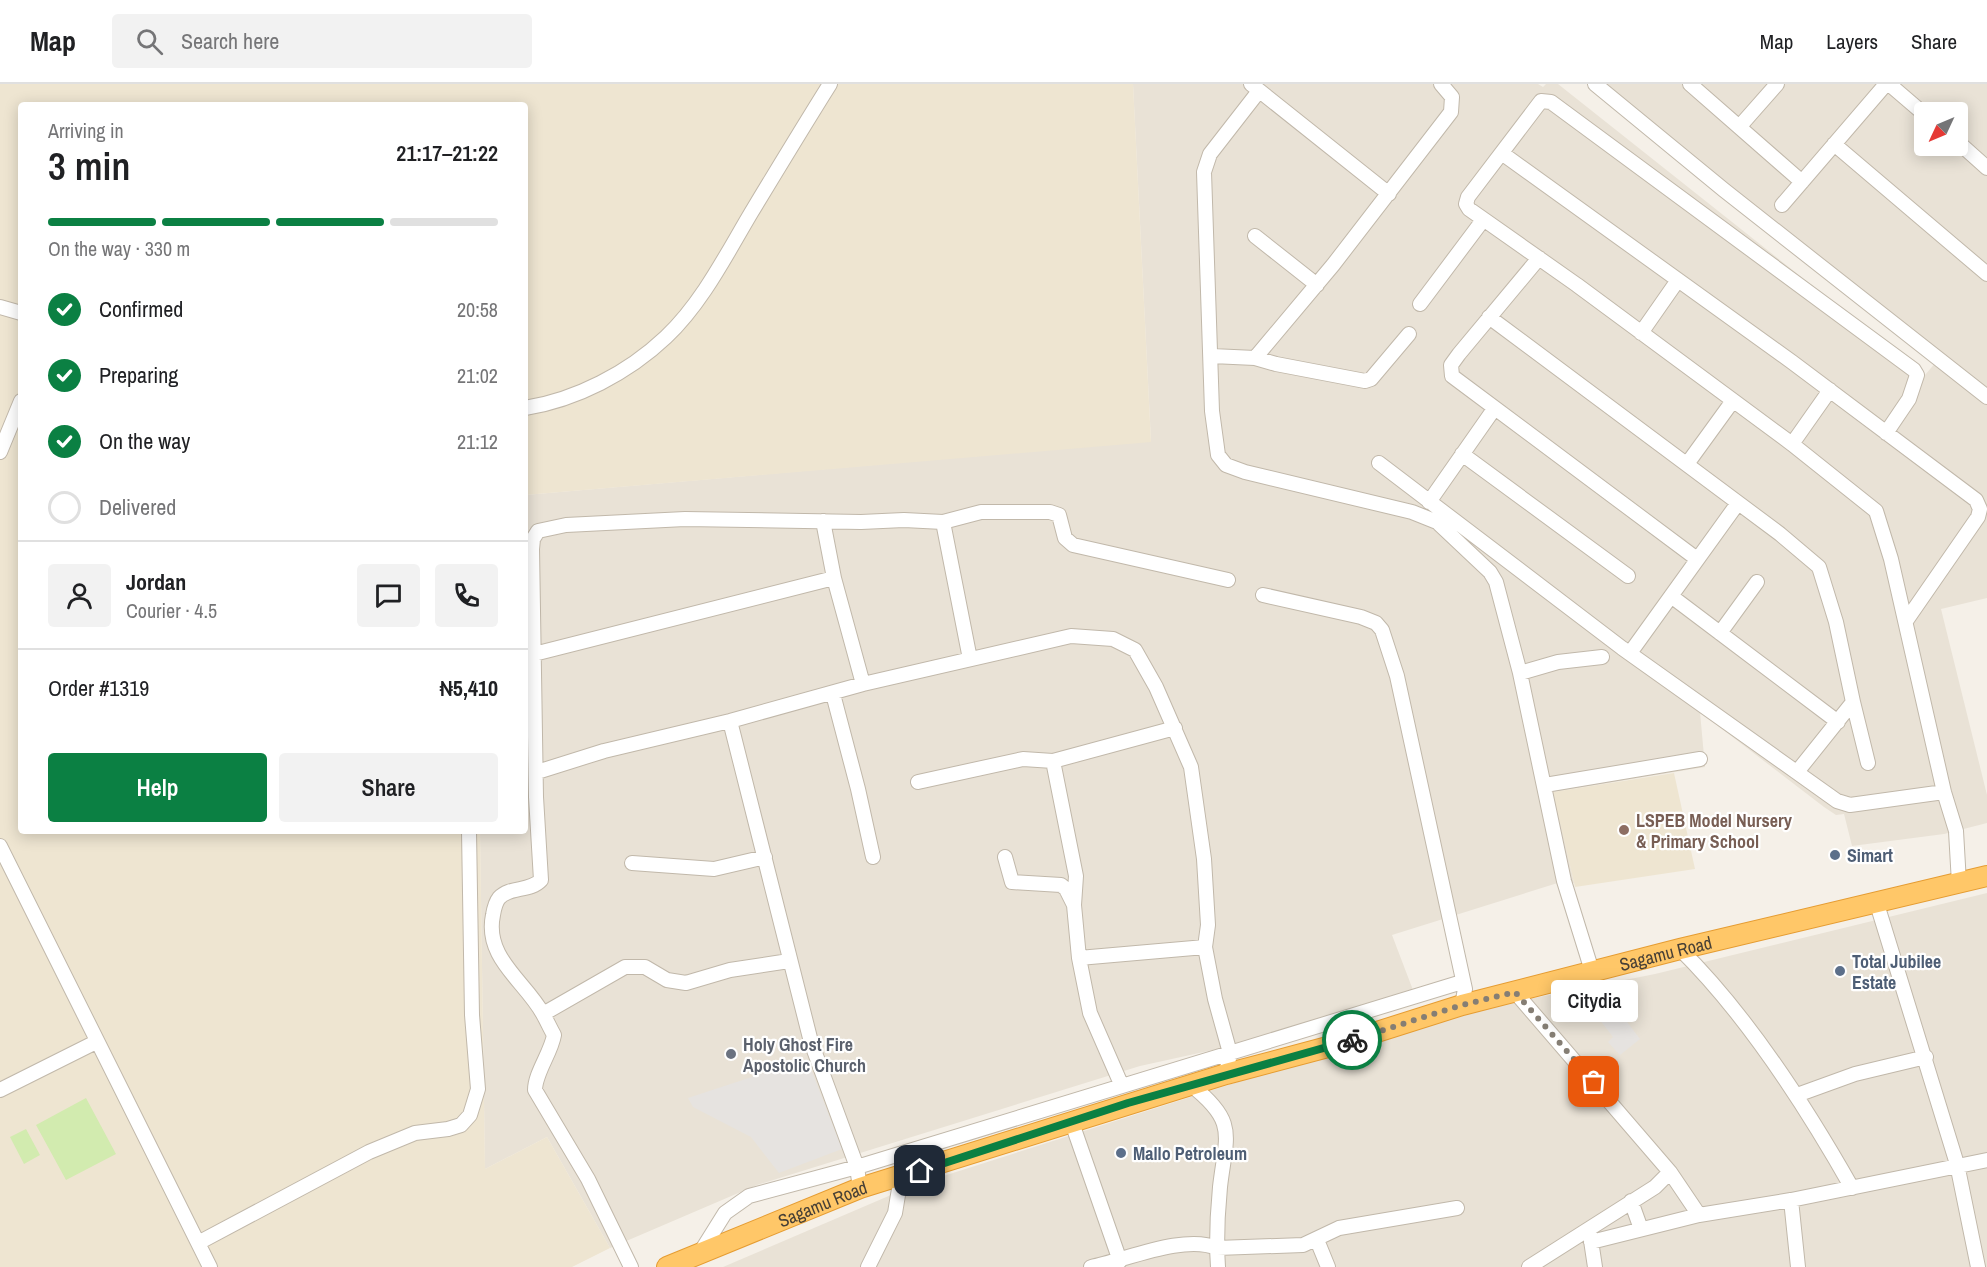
<!DOCTYPE html>
<html lang="en">
<head>
<meta charset="utf-8">
<style>
	body { margin:0; font-family:"Archivo Narrow",sans-serif; background:#f2f2f2; color:#202124; height:100vh; display:flex; flex-direction:column; font-size:22px; white-space:nowrap }
	* { box-sizing:border-box; margin:0 }
	p { font-size:20px; color:#757577 }
	.icon { flex:none; width:33px; height:33px; fill:none; stroke:currentColor; stroke-width:2; stroke-linecap:round; stroke-linejoin:round }
	.map { position:relative; flex:1; overflow:hidden }
	.drawer { position:absolute; left:18px; top:18px; width:510px; height:732px; display:flex; flex-direction:column; background:#fff; border-radius:6px; box-shadow:0 3px 15px #0003 }
	.drawer>* { flex:none }
	.needle { width:39px; rotate:226deg }
	.controls { position:absolute; left:1914px; top:18px; display:grid; gap:12px }
	.controls a { display:grid; place-items:center; width:54px; height:54px; border-radius:6px; background:#fff; box-shadow:0 3px 15px #0003; font-size:30px }
	.pin { position:absolute; display:grid; place-items:center; width:51px; height:51px; color:#fff; margin:-26px; border-radius:12px; box-shadow:0 3px 9px #0006 }
	.courier { position:absolute; display:grid; place-items:center; width:60px; height:60px; margin:-30px; border:4px solid #0b8043; border-radius:50%; background:#fff; color:#222; box-shadow:0 2px 8px #0007 }
	.bubble { position:absolute; height:42px; border-radius:6px; background:#fff; box-shadow:0 3px 15px #0003; font-size:20px; font-weight:600; line-height:42px; text-align:center }
	.headline em { font-style:normal; font-weight:600 }
	.headline div { display:flex; flex-direction:column-reverse }
	.headline { display:flex; align-items:center; justify-content:space-between; height:102px; padding:0 30px }
	h1 { font-size:39px; font-weight:600; line-height:45px }
	.bar { display:grid; grid-template-columns:repeat(4,1fr); gap:9px 6px; align-content:center; height:72px; padding:0 30px }
	.bar i { height:8px; border-radius:4px; background:#e0e0e0 }
	.bar .current { background:#0b8043 }
	.bar p { grid-column:span 4 }
	.line { display:flex; align-items:center; gap:15px; padding:0 30px; border-top:2px solid #e0e0e0 }
	.line div { flex:1 }
	.round { display:grid; place-items:center; flex:none; width:63px; height:63px; border-radius:6px; background:#f2f2f2 }
	ol { padding:0 30px; list-style:none }
	li { display:flex; align-items:center; gap:18px; height:66px }
	li p { margin-inline-start:auto }
	li .icon { padding:6px; border-radius:50%; background:#0b8043; color:#fff; stroke-width:4 }
	li:last-child { color:#757577 }
	li i { width:33px; height:33px; border:3px solid #e0e0e0; border-radius:50% }
	.primary-button { display:flex; gap:12px; margin-top:auto; padding:12px 30px }
	.primary-button a { flex:1; height:69px; border-radius:6px; background:#0b8043; color:#fff; font-size:24px; font-weight:600; line-height:69px; text-align:center }
	.primary-button a+a { background:#f2f2f2; color:#202124 }
	header { display:flex; align-items:center; gap:36px; box-sizing:border-box; height:84px; padding:0 30px; background:#fff; border-bottom:2px solid #e0e0e0 }
	header strong { font-size:28px }
	nav { display:flex; gap:33px; margin-inline-start:auto; font-size:21px }
	.search { width:420px; height:54px; background:#f2f2f2; display:flex; align-items:center; gap:15px; box-sizing:border-box; padding:0 21px; border-radius:6px; color:#757577; font-size:22px }
	.map>svg:first-child { display:block }
</style>
</head>
<body>
<header>
<strong>Map</strong>
<div class="search"><svg class="icon" aria-label="search" viewBox="0 0 24 24"><circle cx="10" cy="10" r="6"/><path d="M15 15l6 6"/></svg>Search here</div>
<nav><a>Map</a><a>Layers</a><a>Share</a></nav>
</header>
<div class="map">
<svg width="1987" height="1183" viewBox="0 0 1987 1183">
	<rect width="100%" height="100%" fill="#f5f0e8"/>
	<!-- residential -->
	<path fill="#e9e2d6" fill-rule="evenodd" d="M1133 0H1538L1543 3 1546 0H1558L1925 291 1942 271 1707 85 1605 0H1987V514L1941 525 1987 711V739L1944 750 1852 762 1844 730 1836 731 1824 723 1700 628 1705 683 1554 708 1574 799 1564 797 1392 851 1416 914 1277 952 1140 982 757 1101 610 1164 547 1053 485 1085 480 747H525V411L1151 357ZM1924 28H1958V62H1924Z
		M1987 809V1183H723L912 1102 1444 932 1655 890Z"/>
	<!-- education -->
	<path fill="#eee5d1" d="M0 0H1133L1151 358 525 411V21H21V747H480L485 1085 547 1053 610 1164 572 1183H0Z
		M1674 689 1695 785 1575 803 1553 708Z"/>
	<!-- grass -->
	<path fill="#d2ebaf" d="M86 1014 116 1070 66 1096 36 1041Z
		M26 1045 40 1071 24 1080 10 1053Z"/>
	<!-- parking -->
	<path fill="#e6e3e0" d="M1612 918 1640 955 1620 971 1608 958 1613 953 1596 931Z
		M807 975 842 1065 779 1089 751 1053 693 1023 688 1014Z"/>
	<g fill="none" stroke-linecap="round" stroke-linejoin="round">
		<defs>
			<path id="minor" d="M1251 0 1389 110
				M1595 0 1724 106 1987 313
				M1690 0 1802 98
				M1889 0 1924 30
				M1259 7 1210 70 1204 88 1212 327 1218 371 1226 381 1245 388 1412 428 1437 438 1490 488 1496 498 1520 589 1564 797 1592 887
				M1740 42 1777 0
				M1958 58 1987 84
				M1834 60 1987 190
				M1503 70 1792 278 1976 416 1980 425 1978 433 1906 537
				M1782 121 1886 0
				M1255 152 1317 201
				M1539 174 1459 270 1451 281 1452 292 1697 475
				M1420 220 1483 136
				M0 223 21 229
				M1489 233 1780 450 1819 483 1836 538 1853 618 1797 688
				M1641 249 1678 196
				M1212 272 1255 274 1276 280 1365 297 1371 295 1409 250
				M1255 274 1333 181 1451 28 1452 13 1441 0
				M525 324C576 316 628 289 666 253 702 219 726 171 751 129 777 86 803 43 830 0
				M1886 349 1909 315 1917 291 1914 286 1551 18 1541 17 1468 113 1466 120 1469 125 1577 201 1792 360 1876 427 1891 475 1944 708 1956 747 1959 799
				M1792 360 1830 306
				M0 368 21 317
				M1462 370 1628 492
				M1379 379 1622 564 1837 717 1850 721 1944 708
				M1687 380 1732 318
				M1429 418 1494 325
				M823 437 834 494 863 600
				M943 438 970 575
				M1263 511 1361 533 1376 539 1382 546 1397 592 1465 905 1462 921
				M1671 512 1838 638
				M1720 549 1757 498
				M1630 569 1738 419
				M534 570 834 494
				M1520 589 1558 578 1602 573
				M833 610 858 705 873 773
				M1853 618 1868 679
				M730 637 811 958 857 1083 860 1104
				M1053 677 1076 792 1074 821 1079 874 1090 929 1121 1000
				M537 688 604 667 730 637 863 600 1071 552 1113 555 1135 566 1156 603 1191 683 1204 775 1208 841 1205 863 1215 915 1230 969 1226 990
				M918 698 1023 675 1053 677 1175 644
				M1545 701 1700 675
				M0 762 210 1183
				M1005 773 1012 798 1061 801 1066 805 1074 821
				M632 779 714 785 765 773
				M1877 820 1957 1080 1978 1183
				M1680 865C1748 932 1805 1021 1852 1104
				M1079 874 1205 863
				M1515 908 1670 1088 1699 1131
				M543 930 625 883H645L667 896 686 899 730 886 789 877
				M1191 1001C1238 1038 1226 1051 1220 1103 1218 1123 1217 1144 1217 1164L1303 1161 1339 1144 1457 1124
				M0 1006 96 958
				M1797 1011 1855 990 1926 973
				M1072 1039 1120 1177
				M1791 1116 1798 1183
				M1631 1117 1641 1145
				M1590 1150 1595 1183
				M1317 1156 1328 1183
				M1591 1158 1699 1131 1791 1116 1987 1076
				M198 1159 369 1068 415 1049 448 1045 461 1041 470 1031 478 1005 472 931 469 747
				M700 1169 725 1129 749 1112 857 1083 1462 898
				M631 1183 588 1095 535 1006C535 989 551 969 554 951 550 944 547 937 543 930 525 897 484 874 493 831 494 825 495 819 499 814 510 802 530 808 541 796L536 713 532 465 533 455 538 447 566 441 685 435 861 438 904 436 943 438 981 428H1050L1059 431 1065 454 1073 461 1228 496
				M868 1183 895 1129 901 1093
				M1091 1183C1126 1176 1184 1150 1217 1164L1218 1183
				M1529 1183 1655 1103 1670 1088"/>
			<g id="highway">
				<path id="s1" d="M667 1183 860 1104 1226 990 1339 960 1462 921 1680 865 1987 792"/>
			</g>
		</defs>
		<!-- minor casing -->
		<use href="#minor" stroke="#c1b8aa" stroke-width="16"/>
		<!-- highway casing -->
		<use href="#highway" stroke="#e59c32" stroke-width="22"/>
		<!-- minor -->
		<use href="#minor" stroke="#fff" stroke-width="14"/>
		<!-- highway -->
		<use href="#highway" stroke="#ffc768" stroke-width="20"/>
	</g>
	<g fill="none" stroke-linecap="round" stroke-linejoin="round">
		<!-- done -->
		<path stroke="#857e74" stroke-width="6" stroke-dasharray="0 10.8" d="M1352 956 1462 921 1515 908 1594 998"/>
		<!-- route -->
		<path stroke="#0b8043" stroke-width="8" d="M920 1087 1128 1019 1352 956"/>
	</g>
	<!-- markers -->
	<circle fill="#8d6e63" stroke="#fff" stroke-width="2" cx="1624" cy="746" r="6"/>
	<g fill="#5c6f8a" stroke="#fff" stroke-width="2">
		<circle cx="1835" cy="771" r="6"/>
		<circle cx="1840" cy="887" r="6"/>
		<circle cx="1121" cy="1069" r="6"/>
	</g>
	<circle fill="#6b7280" stroke="#fff" stroke-width="2" cx="731" cy="970" r="6"/>
	<g text-anchor="middle" dominant-baseline="central" stroke-width="4.5" stroke-linejoin="round" paint-order="stroke">
		<!-- education labels -->
		<g font-size="18" font-weight="bold" fill="#785e54" stroke="#fff" text-anchor="start">
			<text x="1636" y="736">LSPEB Model Nursery<tspan x="1636" dy="21">&amp; Primary School</tspan></text>
		</g>
		<!-- service labels -->
		<g font-size="18" font-weight="bold" fill="#4e5e75" stroke="#fff" text-anchor="start">
			<text x="1847" y="771">Simart</text>
			<text x="1852" y="877">Total Jubilee<tspan x="1852" dy="21">Estate</tspan></text>
			<text x="1133" y="1069">Mallo Petroleum</text>
		</g>
		<!-- street labels -->
		<g font-size="18" fill="#484036" stroke="#fff">
			<text stroke="none"><textPath href="#s1" startOffset="1048">Sagamu Road</textPath></text>
			<text stroke="none"><textPath href="#s1" startOffset="168">Sagamu Road</textPath></text>
		</g>
		<!-- worship labels -->
		<g font-size="18" font-weight="bold" fill="#5b616d" stroke="#fff" text-anchor="start">
			<text x="743" y="960">Holy Ghost Fire<tspan x="743" dy="21">Apostolic Church</tspan></text>
		</g>
	</g>
</svg>
<div class="controls">
<a><svg class="needle" viewBox="-14 -14 28 28"><path d="M0-13l5 13h-10z" fill="#e53935"/><path d="M0 13l5-13h-10z" fill="#757577"/></svg></a>
</div>
<div class="pin" style="left:1594px;top:998px;background:#ea580c"><svg class="icon" aria-label="bag" viewBox="0 0 24 24"><path d="M5 8h14l-1 12H6zM9 8a3 3 0 0 1 6 0"/></svg></div>
<div class="pin" style="left:920px;top:1087px;background:#1f2937"><svg class="icon" aria-label="home" viewBox="0 0 24 24"><path d="M3 11l9-7 9 7M6 9v11h12V9"/></svg></div>
<div class="courier" style="left:1352px;top:956px"><svg class="icon" aria-label="bike" viewBox="0 0 24 24"><circle cx="6" cy="16" r="4"/><circle cx="18" cy="16" r="4"/><path d="M6 16l4-8h5l3 8M10 8l3 8H6M13 5h3"/></svg></div>
<div class="bubble" style="left:1551px;top:896px;width:87px">Citydia</div>
<section class="drawer">
<div class="headline"><div><h1>3 min</h1><p>Arriving in</p></div><em>21:17–21:22</em></div>
<div class="bar"><i class="current"></i><i class="current"></i><i class="current"></i><i></i><p>On the way · 330 m</p></div>
<ol>
<li><svg class="icon" aria-label="check" viewBox="0 0 24 24"><path d="M5 12l5 5 9-10"/></svg>Confirmed<p>20:58</p></li>
<li><svg class="icon" aria-label="check" viewBox="0 0 24 24"><path d="M5 12l5 5 9-10"/></svg>Preparing<p>21:02</p></li>
<li><svg class="icon" aria-label="check" viewBox="0 0 24 24"><path d="M5 12l5 5 9-10"/></svg>On the way<p>21:12</p></li>
<li><i></i>Delivered</li>
</ol>
<div class="line" style="height:108px"><a class="round"><svg class="icon" aria-label="person" viewBox="0 0 24 24"><circle cx="12" cy="8" r="4"/><path d="M4 21q1-7 8-7t8 7"/></svg></a><div><b>Jordan</b><p>Courier · 4.5</p></div><a class="round"><svg class="icon" aria-label="chat" viewBox="0 0 24 24"><path d="M4 5h16v11H9l-5 4z"/></svg></a><a class="round"><svg class="icon" aria-label="phone" viewBox="0 0 24 24"><path d="M5 4h4l2 5-3 2q2 4 5 5l2-3 5 2v4C11 20 4 13 5 4z"/></svg></a></div>
<div class="line" style="height:78px"><div>Order #1319</div><b>₦5,410</b></div>
<div class="primary-button"><a>Help</a><a>Share</a></div>
</section>
</div>
</body>
</html>
